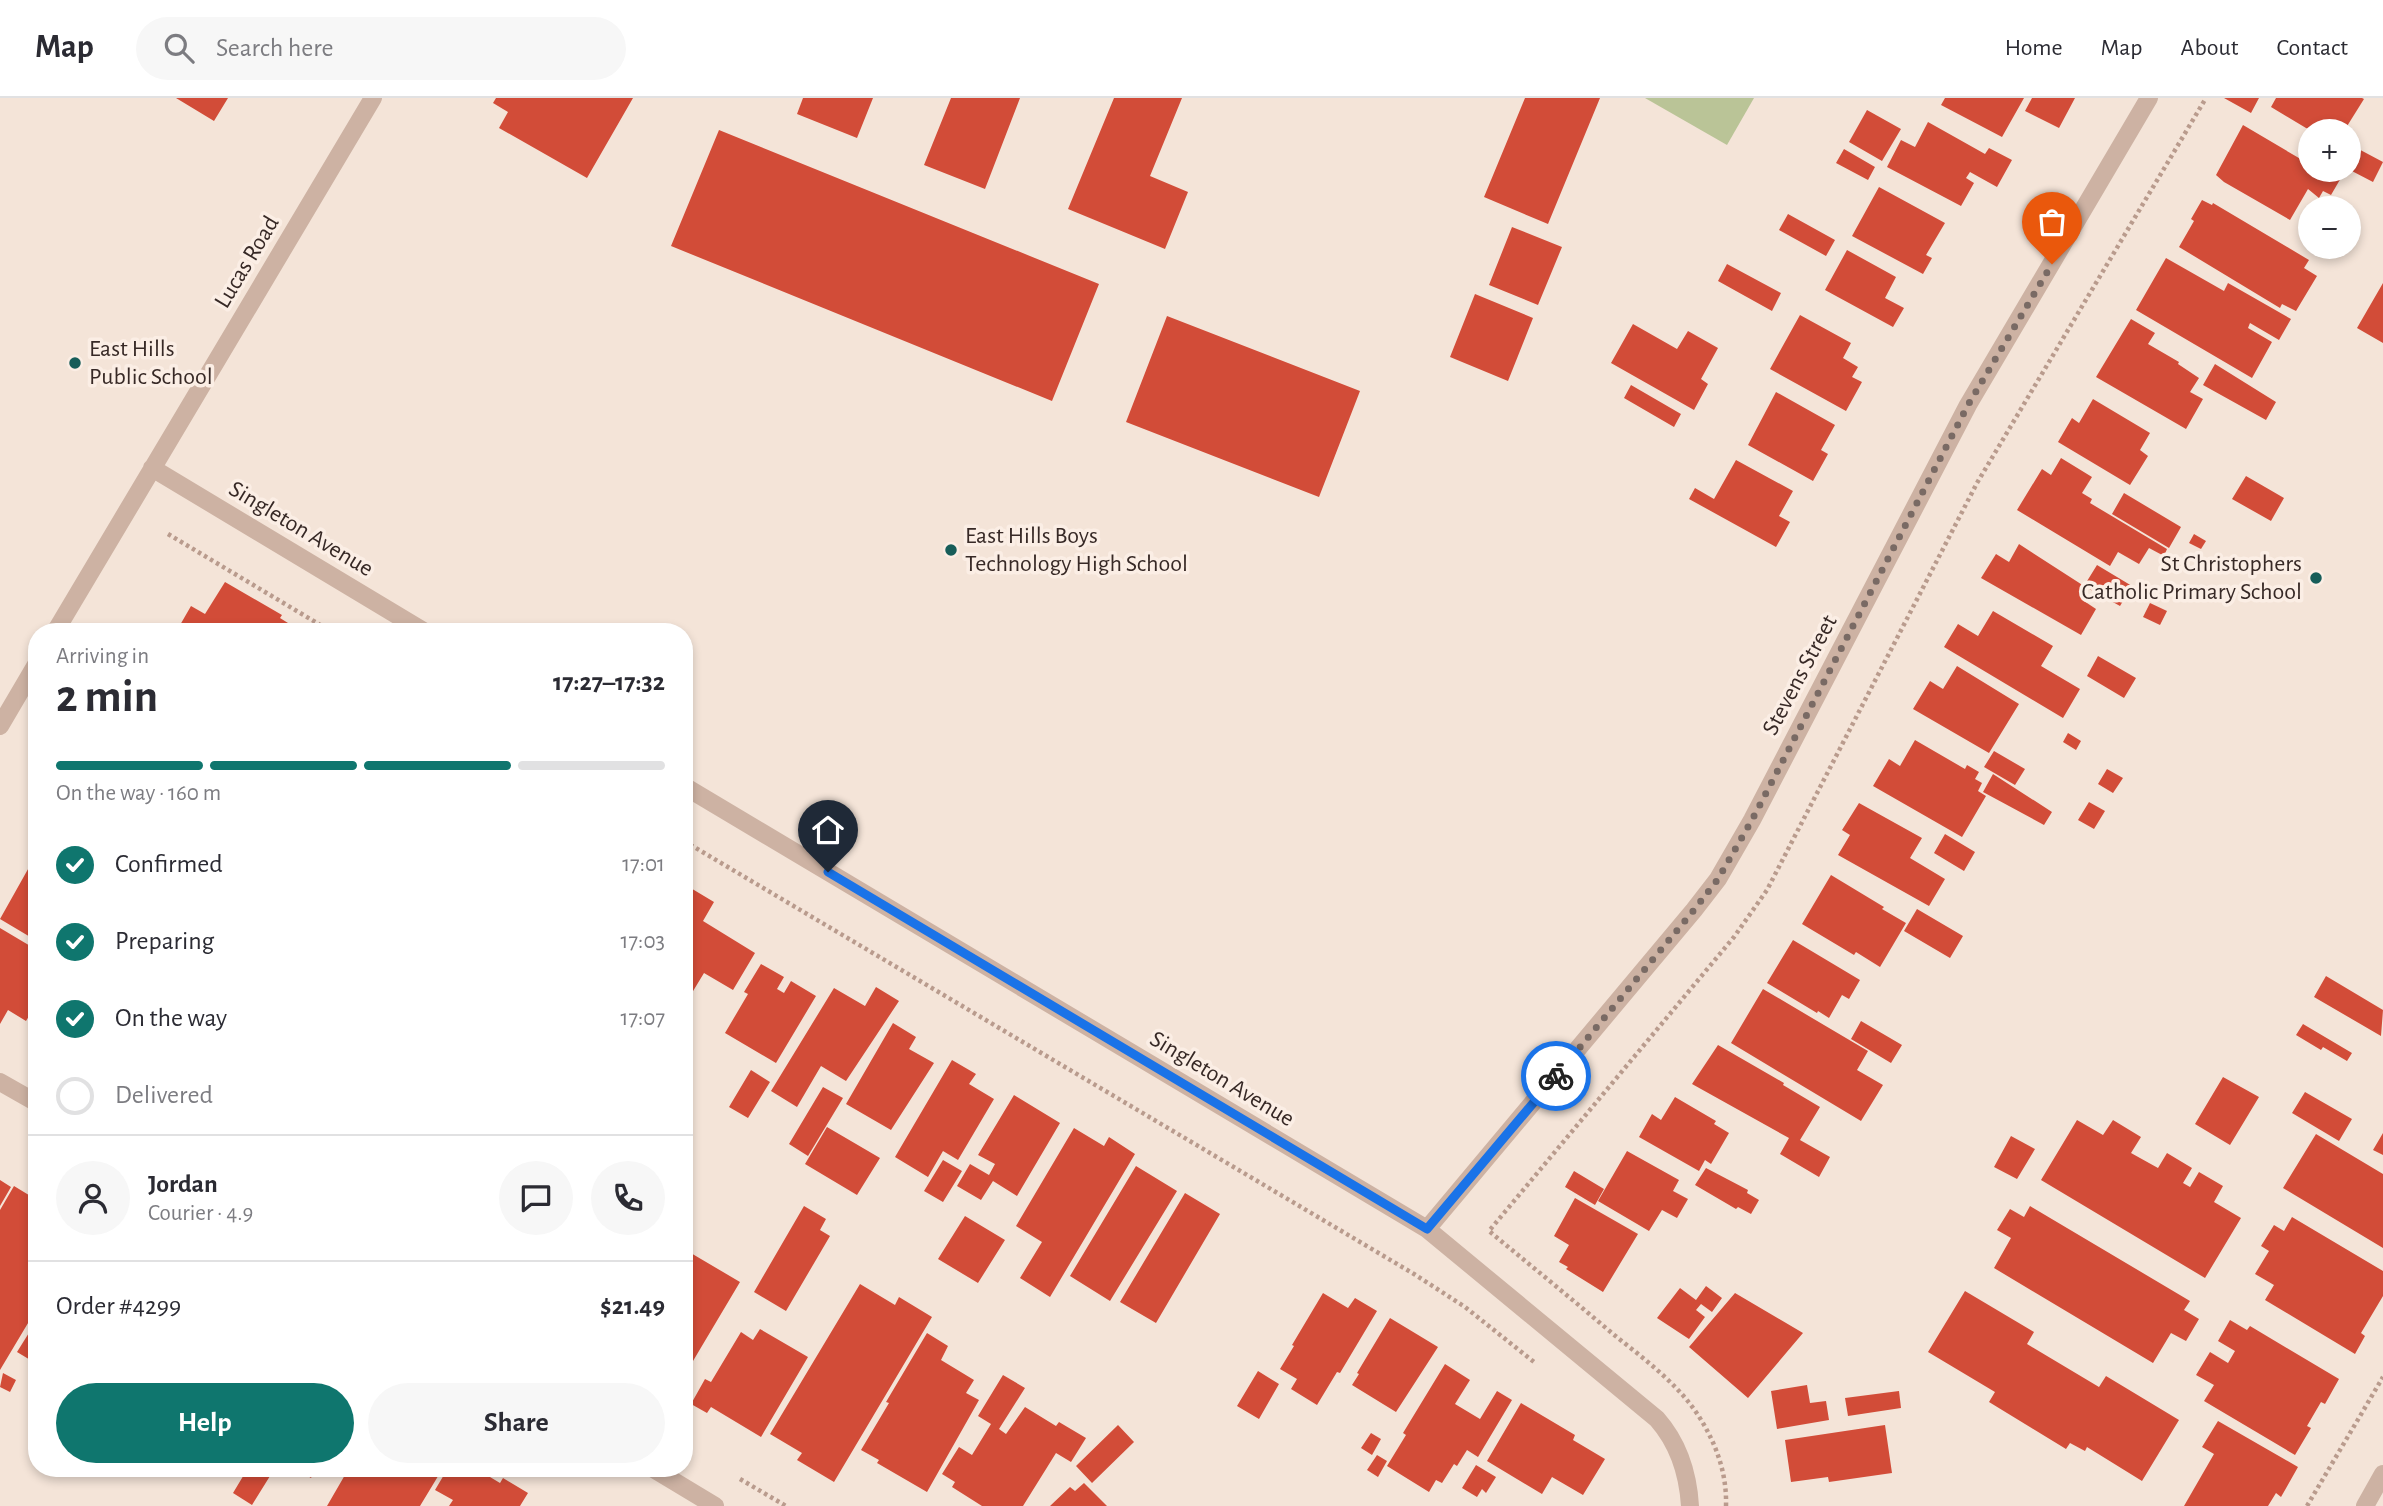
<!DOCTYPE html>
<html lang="en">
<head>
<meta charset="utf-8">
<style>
	body { margin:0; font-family:"Alegreya Sans",sans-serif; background:#f7f7f7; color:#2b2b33; height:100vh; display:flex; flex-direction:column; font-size:26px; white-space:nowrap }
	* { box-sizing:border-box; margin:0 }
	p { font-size:23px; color:#7c7c81 }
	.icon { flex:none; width:38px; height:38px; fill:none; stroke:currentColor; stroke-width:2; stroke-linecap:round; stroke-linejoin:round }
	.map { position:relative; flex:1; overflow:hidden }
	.sheet { position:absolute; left:28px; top:525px; width:665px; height:854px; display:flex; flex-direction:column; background:#fff; border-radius:28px; box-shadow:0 4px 10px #0003 }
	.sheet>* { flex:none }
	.tools { position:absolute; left:2298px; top:21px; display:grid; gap:14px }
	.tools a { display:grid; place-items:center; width:63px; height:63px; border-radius:50%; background:#fff; box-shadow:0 4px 10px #0003; font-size:35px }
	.pin { position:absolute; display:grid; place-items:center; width:60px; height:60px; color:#fff; margin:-72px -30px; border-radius:50% 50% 50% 0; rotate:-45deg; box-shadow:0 0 7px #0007 }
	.pin .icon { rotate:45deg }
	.courier { position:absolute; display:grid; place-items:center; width:70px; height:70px; margin:-35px; border:5px solid #1a73e8; border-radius:50%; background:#fff; color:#222; box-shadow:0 2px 9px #0007 }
	.overview em { font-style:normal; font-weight:700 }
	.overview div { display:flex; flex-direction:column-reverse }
	.overview { display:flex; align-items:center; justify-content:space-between; height:119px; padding:0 28px }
	h1 { font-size:46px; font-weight:700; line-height:52px }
	.bar { display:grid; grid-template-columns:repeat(4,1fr); gap:10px 7px; align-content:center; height:84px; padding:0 28px }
	.bar i { height:9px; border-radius:5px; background:#e1e1e2 }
	.bar .selected { background:#0f766e }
	.bar p { grid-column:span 4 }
	.line { display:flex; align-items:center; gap:18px; padding:0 28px; border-top:2px solid #e1e1e2 }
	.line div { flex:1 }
	.round { display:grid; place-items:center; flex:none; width:74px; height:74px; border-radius:37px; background:#f7f7f7 }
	ol { padding:0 28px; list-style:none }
	li { display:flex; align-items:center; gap:21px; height:77px }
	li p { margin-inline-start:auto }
	li .icon { padding:7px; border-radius:50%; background:#0f766e; color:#fff; stroke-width:4 }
	li:last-child { color:#7c7c81 }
	li i { width:38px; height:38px; border:4px solid #e1e1e2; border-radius:50% }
	.button { display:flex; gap:14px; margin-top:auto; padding:14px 28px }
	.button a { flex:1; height:80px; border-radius:42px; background:#0f766e; color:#fff; font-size:28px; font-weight:700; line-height:80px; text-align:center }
	.button a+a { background:#f7f7f7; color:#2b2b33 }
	header { display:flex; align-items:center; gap:42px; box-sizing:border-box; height:98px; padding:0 35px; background:#fff; border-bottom:2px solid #e1e1e2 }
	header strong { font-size:33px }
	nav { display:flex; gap:38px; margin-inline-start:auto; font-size:24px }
	.search { width:490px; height:63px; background:#f7f7f7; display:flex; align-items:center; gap:18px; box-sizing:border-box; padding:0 24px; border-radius:38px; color:#7c7c81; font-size:26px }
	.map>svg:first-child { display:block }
</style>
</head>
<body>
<header>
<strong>Map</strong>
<div class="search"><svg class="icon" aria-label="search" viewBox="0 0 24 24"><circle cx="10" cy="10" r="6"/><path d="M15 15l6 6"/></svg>Search here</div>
<nav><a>Home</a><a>Map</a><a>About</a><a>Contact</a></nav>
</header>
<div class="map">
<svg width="2383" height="1408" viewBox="0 0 2383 1408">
	<rect width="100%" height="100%" fill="#f4e4d8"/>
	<!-- green -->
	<path fill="#bac497" d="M1645 0H1754L1727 47Z"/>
	<!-- building -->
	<path fill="#d24c38" d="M176 0H228L214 23Z
		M496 0H633L587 80 499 30 508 14 493 5Z
		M803 0H873L857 40 797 16Z
		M951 0H1020L985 91 924 67Z
		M1114 0H1182L1150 78 1188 94 1165 151 1068 111Z
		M1525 0H1600L1548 126 1484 99Z
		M1945 0H2024L2002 39 1941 7Z
		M2032 0H2075L2059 30 2025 13Z
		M2224 0H2259L2251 15Z
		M2276 0H2362L2364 1 2344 33H2311L2271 9Z
		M1867 12 1901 31 1882 63 1849 44Z
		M1928 24 1985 56 1989 50 2012 62 1997 89 1970 74 1966 80 1974 85 1961 108 1887 69 1901 42 1915 49Z
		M2243 27 2304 63 2303 65 2310 72 2345 73 2331 97 2323 93 2319 100 2308 91 2290 122 2224 84 2216 77Z
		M719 32 1099 186 1052 303 671 148Z
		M2351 47 2383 64 2373 84 2348 71V51Z
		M1844 51 1875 69 1868 82 1836 65Z
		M1879 89 1945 125 1926 157 1932 160 1923 176 1852 138Z
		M2202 102 2212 107 2213 105 2309 162 2304 170 2317 178 2296 213 2282 206 2280 210 2179 149 2194 123 2191 121Z
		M1788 116 1835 142 1826 158 1779 132Z
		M1512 129 1562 149 1538 207 1489 187Z
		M1847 152 1896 179 1885 200 1904 210 1893 229 1825 192Z
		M2166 160 2224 193 2228 185 2291 221 2279 242 2250 225 2248 230 2272 244 2252 280 2136 212Z
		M1727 166 1781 195 1772 213 1718 183Z
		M2383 185V245L2357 230Z
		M1475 196 1533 220 1508 283 1450 259Z
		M1800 217 1851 245 1843 260 1858 269 1852 279 1862 284 1846 313 1770 271Z
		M1167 218 1360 293 1319 399 1126 324Z
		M2131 221 2155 235 2148 246 2179 264 2178 266 2199 280 2190 294 2203 301 2186 331 2096 279Z
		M1633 226 1677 251 1688 233 1718 250 1701 281 1708 286 1694 312 1611 265Z
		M2215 266 2276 304 2266 322 2203 287Z
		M1631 287 1681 316 1674 329 1624 300Z
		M1776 294 1835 327 1821 352 1828 356 1813 383 1748 347Z
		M2093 301 2150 335 2140 352 2148 358 2130 387 2058 344 2072 320 2079 325Z
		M2061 360 2092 379 2082 395 2092 401 2090 405 2167 451 2164 458 2149 450 2139 466 2118 454 2110 468 2017 412 2042 371 2051 377Z
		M1736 362 1793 393 1779 418 1790 424 1776 449 1689 401 1695 390 1714 401Z
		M2246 378 2284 400 2271 423 2232 401Z
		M2124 395 2181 429 2169 450 2112 416Z
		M2194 436 2206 443 2201 451 2189 445Z
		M2019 446 2084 488V503L2096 511 2081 537 1981 480 1996 456 2009 464Z
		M2097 467 2132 488 2120 508 2084 488Z
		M225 484 282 517 280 520 288 525 283 534H176L191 508 205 516Z
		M2150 505 2167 513 2160 527 2143 519Z
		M1993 513 2053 548 2041 568 2080 591 2063 620 1944 549 1958 526 1978 538Z
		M2098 558 2136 580 2124 600 2087 578Z
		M1957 568 2019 606 1989 655 1913 611 1930 583 1943 591Z
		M2068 635 2081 643 2076 652 2063 644Z
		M1915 642 1965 671 1967 667 1979 674 1975 681 1982 685 1978 693 1986 698 1962 739 1873 688 1889 661 1900 668Z
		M1994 653 2025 671 2015 687 1984 669Z
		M2107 671 2123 680 2113 695 2098 686Z
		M1993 676 2052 714 2044 727 1983 694Z
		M2089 704 2105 713 2094 731 2078 722Z
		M1859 705 1922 740 1910 760 1945 781 1929 808 1838 757 1850 737 1842 732Z
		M1945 736 1975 754 1964 773 1934 755Z
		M32 764 37 767V843L0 821Z
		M1831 777 1884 809 1882 811 1906 825 1880 869 1856 854 1854 857 1802 826Z
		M684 786 714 804 703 823 755 855 733 892 704 875 684 908Z
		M1917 811 1963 838 1950 860 1904 833Z
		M0 830 37 852V905L26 923 8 912 0 926Z
		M1793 842 1860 882 1849 901 1842 897 1829 920 1818 913 1817 915 1767 885Z
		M761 866 784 879 777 891 784 895 791 883 816 898 776 965 725 935 748 896 744 894Z
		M2326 878 2383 912 2381 938 2314 899Z
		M876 889 899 903 846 983 821 968 797 1009 771 993 834 890 865 908Z
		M1763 891 1868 953 1857 972 1883 987 1861 1023 1731 945Z
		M1861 923 1902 947 1891 965 1851 941Z
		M893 925 916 939 909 951 934 965 891 1032 846 1006Z
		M2303 926 2352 955 2347 963 2323 949 2321 952 2296 937Z
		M1718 947 1784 985 1783 987 1820 1009 1800 1042 1830 1059 1819 1079 1780 1056 1789 1040 1692 986Z
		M952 962 976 976 969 986 994 1001 958 1062 943 1053 928 1079 895 1059Z
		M751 972 770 984 748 1020 729 1009Z
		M2223 979 2259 999 2230 1047 2195 1026Z
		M823 989 843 1000 808 1058 789 1046Z
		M2305 994 2352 1021 2339 1043 2292 1015Z
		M1014 997 1060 1025 1017 1098 993 1083 981 1102 957 1088 970 1066 989 1077 995 1066 978 1057Z
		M1675 999 1716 1023 1714 1026 1729 1035 1711 1066 1705 1062 1699 1073 1639 1039 1652 1016 1661 1022Z
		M2077 1022 2103 1037 2113 1022 2141 1039 2131 1055 2158 1070 2167 1055 2192 1070 2183 1085 2190 1089 2199 1074 2223 1088 2214 1104 2241 1120 2205 1180 2041 1082Z
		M827 1029 880 1060 857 1097 805 1066Z
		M1074 1030 1104 1048 1109 1039 1135 1056 1050 1199 1020 1180 1042 1144 1016 1128Z
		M2383 1035V1057L2373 1052Z
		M2316 1036 2383 1076V1150L2283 1090Z
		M2011 1038 2035 1051 2017 1081 1994 1069Z
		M1627 1053 1679 1082 1673 1093 1688 1101 1677 1120 1662 1112 1649 1133 1598 1103Z
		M943 1062 962 1073 943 1104 924 1093Z
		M1136 1068 1177 1093 1110 1203 1070 1178Z
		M1706 1070 1748 1092 1747 1095 1759 1102 1751 1116 1738 1109 1736 1111 1695 1087Z
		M1574 1073 1604 1091 1595 1107 1565 1089Z
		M0 1082 11 1089 0 1108Z
		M14 1088 37 1102V1210L0 1272V1112Z
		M1185 1095 1220 1116 1156 1225 1120 1204Z
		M1575 1100 1638 1136 1603 1194 1566 1171 1568 1169 1559 1164 1569 1147 1554 1138Z
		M804 1108 826 1121 820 1132 830 1138 786 1213 754 1194Z
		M2030 1108 2190 1203 2184 1212 2199 1221 2186 1243 2171 1235 2153 1265 1994 1170 2011 1140 1997 1132 2010 1111 2024 1119Z
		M965 1118 1005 1142 978 1185 938 1161Z
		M2292 1119 2383 1173V1198L2361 1235 2365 1238 2355 1256 2265 1202 2274 1187 2255 1176 2269 1153 2261 1148 2274 1127 2284 1133Z
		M684 1151 740 1184 693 1263 684 1257Z
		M860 1186 895 1207 899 1199 932 1219 834 1384 797 1362 802 1355 770 1336Z
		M1706 1188 1722 1200 1712 1214 1701 1206 1696 1212 1705 1219 1689 1241 1657 1220 1680 1190 1696 1202Z
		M1965 1193 2034 1234 2027 1246 2099 1289 2106 1278 2179 1322 2142 1383 2087 1349 2085 1353 2070 1345 2066 1351 1989 1304 1995 1294 1928 1254Z
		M1323 1195 1348 1210 1355 1200 1377 1213 1340 1275 1337 1274 1317 1307 1291 1291 1297 1281 1280 1271 1294 1248 1292 1247Z
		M1735 1195 1803 1235 1748 1300 1689 1249Z
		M1390 1220 1438 1249 1396 1314 1352 1287 1359 1276 1357 1275Z
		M37 1222V1266L17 1254Z
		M2230 1222 2247 1232 2250 1228 2339 1281 2325 1306 2321 1304 2307 1328 2311 1330 2295 1357 2204 1303 2214 1287 2196 1277 2210 1254 2228 1265 2235 1253 2218 1243Z
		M760 1231 808 1259 761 1339 711 1309 707 1315 691 1306 705 1281 711 1284 741 1234 753 1242Z
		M927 1235 948 1248 941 1262 974 1282 966 1295 979 1302 927 1394 877 1365 879 1362 861 1352 889 1305 886 1304Z
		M1445 1266 1470 1282 1455 1306 1480 1321 1497 1293 1512 1302 1478 1359 1467 1352 1457 1368 1454 1366 1442 1385 1436 1382 1429 1394 1387 1368 1406 1337 1403 1335Z
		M1258 1273 1279 1286 1259 1321 1237 1308Z
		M3 1275 16 1282 10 1294 0 1289Z
		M1003 1277 1025 1290 999 1331 1006 1336 1025 1309 1056 1328 1059 1324 1086 1340 1071 1364 1056 1355 1023 1408H982L952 1389 955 1384 942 1376 959 1349 972 1357 991 1326 978 1318Z
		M1807 1287 1810 1305 1826 1303 1829 1322 1777 1331 1771 1293Z
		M1899 1293 1901 1310 1848 1318 1845 1300Z
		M1521 1305 1575 1337 1573 1342 1605 1361 1583 1397 1552 1379 1542 1396 1487 1363Z
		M2218 1323 2298 1369 2281 1399 2276 1395 2268 1408H2184L2214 1356 2202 1349Z
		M1118 1327 1134 1344 1092 1385 1076 1368Z
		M1885 1327 1892 1375 1829 1384 1828 1379 1791 1384 1785 1342Z
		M1371 1335 1381 1341 1372 1357 1361 1350Z
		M1377 1357 1387 1363 1378 1379 1367 1372Z
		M1476 1367 1496 1379 1486 1395 1482 1391 1477 1399 1462 1390Z
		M171 1370H192L187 1379Z
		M248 1370H258L270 1378 252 1407 233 1395Z
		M295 1370H316L311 1380Z
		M349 1370H443L420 1408H327Z
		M448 1370H475L500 1385 503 1380 528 1395 520 1408H449L453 1402 435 1392Z
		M1084 1385 1107 1408H1050L1070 1389 1075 1393Z"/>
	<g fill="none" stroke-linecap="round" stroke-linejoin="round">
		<!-- path -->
		<path stroke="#b99b8d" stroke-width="4.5" stroke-dasharray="3.5 3.5" stroke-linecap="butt" d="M168 436 332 534
			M684 743 1414 1176 1465 1209 1534 1264
			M740 1381 786 1408
			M1726 1408C1727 1375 1716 1345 1698 1317 1677 1285 1643 1260 1613 1236 1572 1201 1530 1167 1489 1133L1734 839 1767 792 1977 385 2206 0
			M2307 1408 2383 1279"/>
		<!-- minor -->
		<path stroke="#cdb2a3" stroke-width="18" d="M152 370 425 534
			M55 534 373 0
			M0 628 37 565
			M684 688 1427 1131 1657 1321C1679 1346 1688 1375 1690 1408
			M0 984 37 1005
			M1427 1131 1694 812 1718 781 1752 722 1968 307 2149 0
			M652 1370 715 1408
			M2365 1408 2383 1376"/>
	</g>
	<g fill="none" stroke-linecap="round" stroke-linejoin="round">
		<!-- done -->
		<path stroke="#796a64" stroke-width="7" stroke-dasharray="0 12.6" d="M1556 978 1694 812 1718 781 1752 722 1968 307 2052 166"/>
		<!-- route -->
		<path stroke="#1a73e8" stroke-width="9" d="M828 774 1427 1131 1556 978"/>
	</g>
	<!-- markers -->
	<g fill="#175d59" stroke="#fbeee5" stroke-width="2.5">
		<circle cx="75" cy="265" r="7"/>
		<circle cx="951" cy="452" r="7"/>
		<circle cx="2316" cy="480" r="7"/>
	</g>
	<g text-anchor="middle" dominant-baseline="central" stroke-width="7" stroke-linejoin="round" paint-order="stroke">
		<!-- street labels -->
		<g font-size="24" fill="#372926" stroke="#fbeee5">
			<text transform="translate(247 164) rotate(-59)">Lucas Road</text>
			<text transform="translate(301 431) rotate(31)">Singleton Avenue</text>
			<text transform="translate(1800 577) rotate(-62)">Stevens Street</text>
			<text transform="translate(1222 981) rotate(31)">Singleton Avenue</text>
		</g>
		<!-- poi labels -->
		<g font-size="24" fill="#372926" stroke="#fbeee5" text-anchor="start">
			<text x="89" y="251">East Hills<tspan x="89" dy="28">Public School</tspan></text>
			<text x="965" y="438">East Hills Boys<tspan x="965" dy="28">Technology High School</tspan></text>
			<text x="2302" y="466" text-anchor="end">St Christophers<tspan x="2302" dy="28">Catholic Primary School</tspan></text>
		</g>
	</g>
</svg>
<div class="tools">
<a>+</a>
<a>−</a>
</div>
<div class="pin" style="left:2052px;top:166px;background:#ea580c"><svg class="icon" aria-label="bag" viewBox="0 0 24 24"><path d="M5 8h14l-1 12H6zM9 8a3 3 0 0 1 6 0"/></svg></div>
<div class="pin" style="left:828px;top:774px;background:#1f2937"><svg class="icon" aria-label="home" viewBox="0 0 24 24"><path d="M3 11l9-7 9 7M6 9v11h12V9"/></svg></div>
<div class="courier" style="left:1556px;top:978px"><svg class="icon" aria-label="bike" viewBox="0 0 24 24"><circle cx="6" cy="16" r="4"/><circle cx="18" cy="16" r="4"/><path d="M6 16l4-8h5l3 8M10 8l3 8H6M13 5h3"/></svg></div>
<section class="sheet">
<div class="overview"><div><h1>2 min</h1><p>Arriving in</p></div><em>17:27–17:32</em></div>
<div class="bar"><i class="selected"></i><i class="selected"></i><i class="selected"></i><i></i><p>On the way · 160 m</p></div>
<ol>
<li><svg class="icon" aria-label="check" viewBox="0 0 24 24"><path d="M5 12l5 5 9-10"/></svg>Confirmed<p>17:01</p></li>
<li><svg class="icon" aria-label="check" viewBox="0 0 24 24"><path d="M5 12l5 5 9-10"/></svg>Preparing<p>17:03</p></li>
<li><svg class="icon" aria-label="check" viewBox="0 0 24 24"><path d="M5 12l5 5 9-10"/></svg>On the way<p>17:07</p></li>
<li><i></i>Delivered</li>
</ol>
<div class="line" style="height:126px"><a class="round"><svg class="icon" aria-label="person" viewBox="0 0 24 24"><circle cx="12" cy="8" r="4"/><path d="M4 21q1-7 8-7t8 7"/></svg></a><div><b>Jordan</b><p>Courier · 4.9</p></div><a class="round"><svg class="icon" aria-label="chat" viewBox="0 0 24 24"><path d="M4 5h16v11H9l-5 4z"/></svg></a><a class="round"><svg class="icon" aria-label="phone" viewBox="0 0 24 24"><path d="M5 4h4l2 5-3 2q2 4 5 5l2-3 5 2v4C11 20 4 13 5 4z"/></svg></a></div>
<div class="line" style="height:91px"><div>Order #4299</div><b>$21.49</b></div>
<div class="button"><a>Help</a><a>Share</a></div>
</section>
</div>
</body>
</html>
